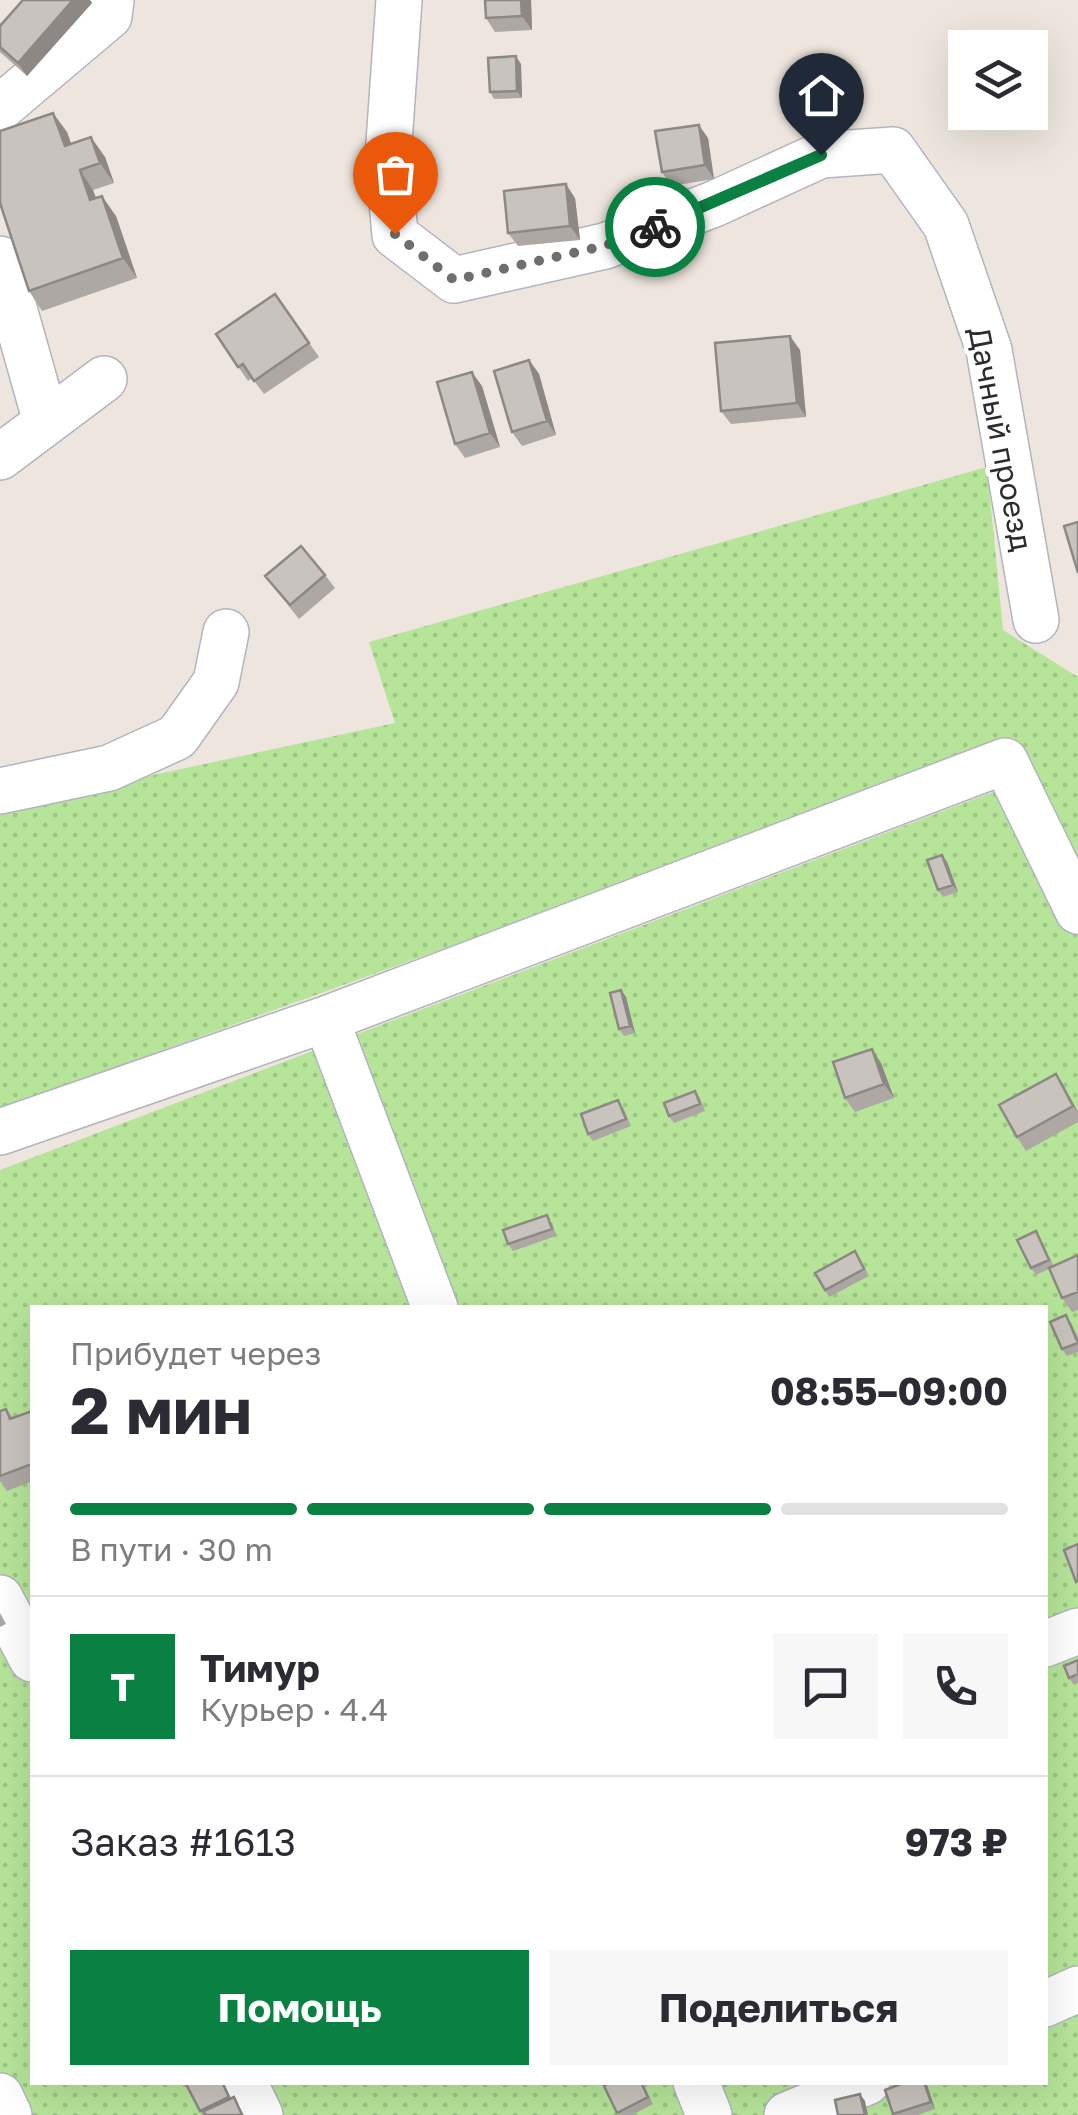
<!DOCTYPE html>
<html lang="ru">
<head>
<meta charset="utf-8">
<style>
	body { margin:0; font-family:"Golos Text",sans-serif; background:#f7f7f7; color:#2b2b33; height:100vh; display:flex; flex-direction:column; font-size:38px; white-space:nowrap }
	* { box-sizing:border-box; margin:0 }
	p { font-size:32px; color:#7c7c81 }
	.icon { flex:none; width:55px; height:55px; fill:none; stroke:currentColor; stroke-width:2; stroke-linecap:round; stroke-linejoin:round }
	.map { position:relative; flex:1; overflow:hidden }
	.sheet { position:absolute; left:30px; top:1305px; width:1018px; height:780px; display:flex; flex-direction:column; background:#fff; border-radius:0px; box-shadow:0 10px 40px #0002 }
	.sheet>* { flex:none }
	.fabs { position:absolute; left:948px; top:30px; display:grid; gap:20px }
	.fabs a { display:grid; place-items:center; width:100px; height:100px; border-radius:0px; background:#fff; box-shadow:0 10px 40px #0002; font-size:50px }
	.pin { position:absolute; display:grid; place-items:center; width:85px; height:85px; color:#fff; margin:-102px -42px; border-radius:50% 50% 50% 0; rotate:-45deg; box-shadow:0 0 10px #0007 }
	.pin .icon { rotate:45deg }
	.courier { position:absolute; display:grid; place-items:center; width:100px; height:100px; margin:-50px; border:8px solid #0b8043; border-radius:50%; background:#fff; color:#222; box-shadow:0 2px 12px #0007 }
	.summary em { font-style:normal; font-weight:700 }
	.summary div { display:flex; flex-direction:column-reverse }
	.summary { display:flex; align-items:center; justify-content:space-between; height:170px; padding:0 40px }
	h1 { font-size:65px; font-weight:700; line-height:75px }
	.bar { display:grid; grid-template-columns:repeat(4,1fr); gap:15px 10px; align-content:center; height:120px; padding:0 40px }
	.bar i { height:12px; border-radius:8px; background:#e1e1e2 }
	.bar .current { background:#0b8043 }
	.bar p { grid-column:span 4 }
	.line { display:flex; align-items:center; gap:25px; padding:0 40px; border-top:2px solid #e1e1e2 }
	.line div { flex:1 }
	.round { display:grid; place-items:center; flex:none; width:105px; height:105px; border-radius:0px; background:#f7f7f7 }
	.cta { display:flex; gap:20px; margin-top:auto; padding:20px 40px }
	.cta a { flex:1; height:115px; border-radius:0px; background:#0b8043; color:#fff; font-size:40px; font-weight:700; line-height:115px; text-align:center }
	.cta a+a { background:#f7f7f7; color:#2b2b33 }
	.map>svg:first-child { display:block }
</style>
</head>
<body>
<div class="map">
<svg width="1078" height="2115" viewBox="0 0 1078 2115">
	<defs>
		<pattern id="grass-dots" width="8" height="8" patternUnits="userSpaceOnUse" patternTransform="scale(2.5)"><rect width="8" height="8" fill="#b6e599"/><path d="M2 2h.1M6 6h.1" fill="none" stroke="#9dc584" stroke-width="1.8" stroke-linecap="round"/></pattern>
	</defs>
	<rect width="100%" height="100%" fill="#eee6de"/>
	<!-- grass -->
	<path fill="url(#grass-dots)" fill-rule="evenodd" d="M987 467 1003 630 1078 677V2115H0V1170L1022 781 991 751 0 1109V808L395 723 369 642ZM32 1308H1045V2082H32Z"/>
	<g fill="none" stroke-linecap="round" stroke-linejoin="round">
		<defs>
			<path id="minor" d="M399 0 388 157 395 235 454 280 605 246 714 204 821 155 893 150 946 225 989 350 1036 620
				M0 108 109 16 111 0
				M0 259 46 422
				M0 457 104 379
				M0 791 109 768 177 737 216 682 226 632
				M326 1019 435 1308
				M0 1132 326 1019 1005 761 1078 911
				M0 1598 32 1659
				M1045 1644 1078 1631
				M1045 2004 1078 1989
				M244 2082 260 2115
				M696 2082 709 2115
				M0 2096 9 2115
				M787 2115 867 2082"/>
		</defs>
		<!-- minor casing -->
		<use href="#minor" stroke="#b2b5bf" stroke-width="48"/>
		<!-- minor -->
		<use href="#minor" stroke="#fff" stroke-width="45"/>
	</g>
	<!-- wall -->
	<path fill="#ada8a3" d="M23 0H90L92 3 27 76 0 52V26Z
		M531 0 532 30 495 32 486 18Z
		M521 64 522 98 494 99 490 92Z
		M67 132 71 144 105 157 114 183 93 190 96 198 116 216 137 278 42 311 29 291Z
		M708 138 714 179 671 186 662 172Z
		M575 198 580 240 518 246 508 233Z
		M275 294 319 357 264 394 252 378 248 381 216 334Z
		M800 350 806 417 731 424 721 411Z
		M529 360 539 374 556 435 522 446 512 432Z
		M482 386 500 447 465 458 455 444Z
		M325 575 335 588 299 619 265 576Z
		M942 855 947 862 958 892 943 897 938 890Z
		M621 990 626 997 635 1033 624 1036 619 1029Z
		M881 1063 894 1098 855 1112 845 1098Z
		M1056 1074 1078 1111V1122L1026 1151 1017 1137Z
		M695 1091 700 1098 705 1111 674 1123 669 1116Z
		M623 1107 631 1126 593 1141 588 1134Z
		M552 1222 556 1236 513 1251 508 1244Z
		M1036 1231 1054 1266 1078 1255V1310L1072 1312 1062 1298 1049 1269 1036 1275 1031 1268Z
		M860 1259 869 1276 829 1297 825 1290Z
		M1071 1322 1078 1338V1352L1067 1356 1062 1349Z
		M6 1409 13 1418 32 1411V1481L7 1491 0 1481V1411Z
		M0 1613 6 1624 0 1627Z
		M1078 1660V1683L1074 1685 1069 1678Z
		M185 2082H223L231 2099 234 2097 244 2115H202Z
		M610 2082H642L653 2104 632 2115H619L604 2086Z
		M926 2082 935 2109 918 2115H893Z"/>
	<!-- shaded-wall -->
	<path fill="#8d8884" d="M73 0H90L92 3 27 76 18 63Z
		M521 0H531L532 30 522 16Z
		M516 56 521 64 522 98 517 91Z
		M53 113 67 132 79 166 65 146Z
		M699 125 708 138 714 179 705 165Z
		M91 137 105 157 114 183 100 163Z
		M80 170 93 190 104 220 90 200Z
		M566 184 575 198 580 240 570 226Z
		M102 196 116 216 137 278 123 258Z
		M790 336 800 350 806 417 797 403Z
		M529 360 539 374 556 435 547 421Z
		M472 372 482 386 500 447 490 433Z
		M942 855 947 862 958 892 953 885Z
		M621 990 626 997 635 1033 630 1026Z
		M872 1049 881 1063 894 1098 884 1084Z
		M1056 1074 1065 1088 1078 1113 1073 1106Z
		M924 2082H926L935 2109 931 2102Z
		M860 2094 865 2101 868 2115H865Z"/>
	<!-- building -->
	<path fill="#c9c3bd" stroke="#8d8884" stroke-width="2.5" d="M23 0H73L18 63 0 47V26Z
		M485 0H521L522 16 486 18Z
		M516 56 517 91 490 92 488 58Z
		M53 113 65 146 91 137 100 163 80 170 90 200 102 196 123 258 29 291 0 203V131Z
		M699 125 705 165 662 172 655 131Z
		M566 184 570 226 508 233 504 191Z
		M275 294 309 343 254 381 243 364 238 367 216 334Z
		M790 336 797 403 721 411 715 343Z
		M529 360 547 421 512 432 494 371Z
		M472 372 490 433 455 444 437 382Z
		M1078 522V573L1064 526Z
		M301 546 325 575 290 605 265 576Z
		M942 855 953 885 938 890 927 860Z
		M621 990 630 1026 619 1029 610 993Z
		M872 1049 884 1084 845 1098 833 1062Z
		M1056 1074 1073 1106 1017 1137 999 1105Z
		M695 1091 700 1104 669 1116 664 1103Z
		M618 1100 626 1119 588 1134 581 1114Z
		M547 1215 552 1229 508 1244 503 1230Z
		M1036 1231 1049 1260 1031 1268 1017 1240Z
		M855 1251 864 1269 825 1290 815 1273Z
		M1078 1255V1292L1062 1298 1049 1268Z
		M1066 1315 1078 1343 1062 1349 1050 1322Z
		M6 1409 10 1419 32 1411V1464L0 1476V1411Z
		M1078 1544V1581L1076 1582 1064 1550Z
		M1078 1660V1674L1069 1678 1064 1666Z
		M185 2082H222L229 2097 200 2111Z
		M610 2082H641L648 2097 617 2113 604 2086Z
		M924 2082 931 2102 893 2114 885 2090 906 2082Z
		M860 2094 865 2115H838L835 2100Z
		M234 2097 242 2115H205L204 2111Z"/>
	<g fill="none" stroke-linecap="round" stroke-linejoin="round">
		<!-- done -->
		<path stroke="#706d6a" stroke-width="10" stroke-dasharray="0 18" d="M395 234 454 280 604 246 655 227"/>
		<!-- route -->
		<path stroke="#0b8043" stroke-width="12" d="M655 227 821 155"/>
	</g>
	<g text-anchor="middle" dominant-baseline="central" stroke-width="9" stroke-linejoin="round" paint-order="stroke">
		<!-- street labels -->
		<g font-size="30" fill="#2c2c2c" stroke="#fff">
			<text transform="translate(1001 439) rotate(79)">Дачный проезд</text>
		</g>
	</g>
</svg>
<div class="fabs">
<a><svg class="icon" aria-label="layers" viewBox="0 0 24 24"><path d="M12 4l9 5-9 5-9-5zM3 14l9 5 9-5"/></svg></a>
</div>
<div class="pin" style="left:395px;top:234px;background:#ea580c"><svg class="icon" aria-label="bag" viewBox="0 0 24 24"><path d="M5 8h14l-1 12H6zM9 8a3 3 0 0 1 6 0"/></svg></div>
<div class="pin" style="left:821px;top:155px;background:#1f2937"><svg class="icon" aria-label="home" viewBox="0 0 24 24"><path d="M3 11l9-7 9 7M6 9v11h12V9"/></svg></div>
<div class="courier" style="left:655px;top:227px"><svg class="icon" aria-label="bike" viewBox="0 0 24 24"><circle cx="6" cy="16" r="4"/><circle cx="18" cy="16" r="4"/><path d="M6 16l4-8h5l3 8M10 8l3 8H6M13 5h3"/></svg></div>
<section class="sheet">
<div class="summary"><div><h1>2 мин</h1><p>Прибудет через</p></div><em>08:55–09:00</em></div>
<div class="bar"><i class="current"></i><i class="current"></i><i class="current"></i><i></i><p>В пути · 30 m</p></div>
<div class="line" style="height:180px"><b class="round" style="background:#0b8043;color:#fff">Т</b><div><b>Тимур</b><p>Курьер · 4.4</p></div><a class="round"><svg class="icon" aria-label="chat" viewBox="0 0 24 24"><path d="M4 5h16v11H9l-5 4z"/></svg></a><a class="round"><svg class="icon" aria-label="phone" viewBox="0 0 24 24"><path d="M5 4h4l2 5-3 2q2 4 5 5l2-3 5 2v4C11 20 4 13 5 4z"/></svg></a></div>
<div class="line" style="height:130px"><div>Заказ #1613</div><b>973 ₽</b></div>
<div class="cta"><a>Помощь</a><a>Поделиться</a></div>
</section>
</div>
</body>
</html>
